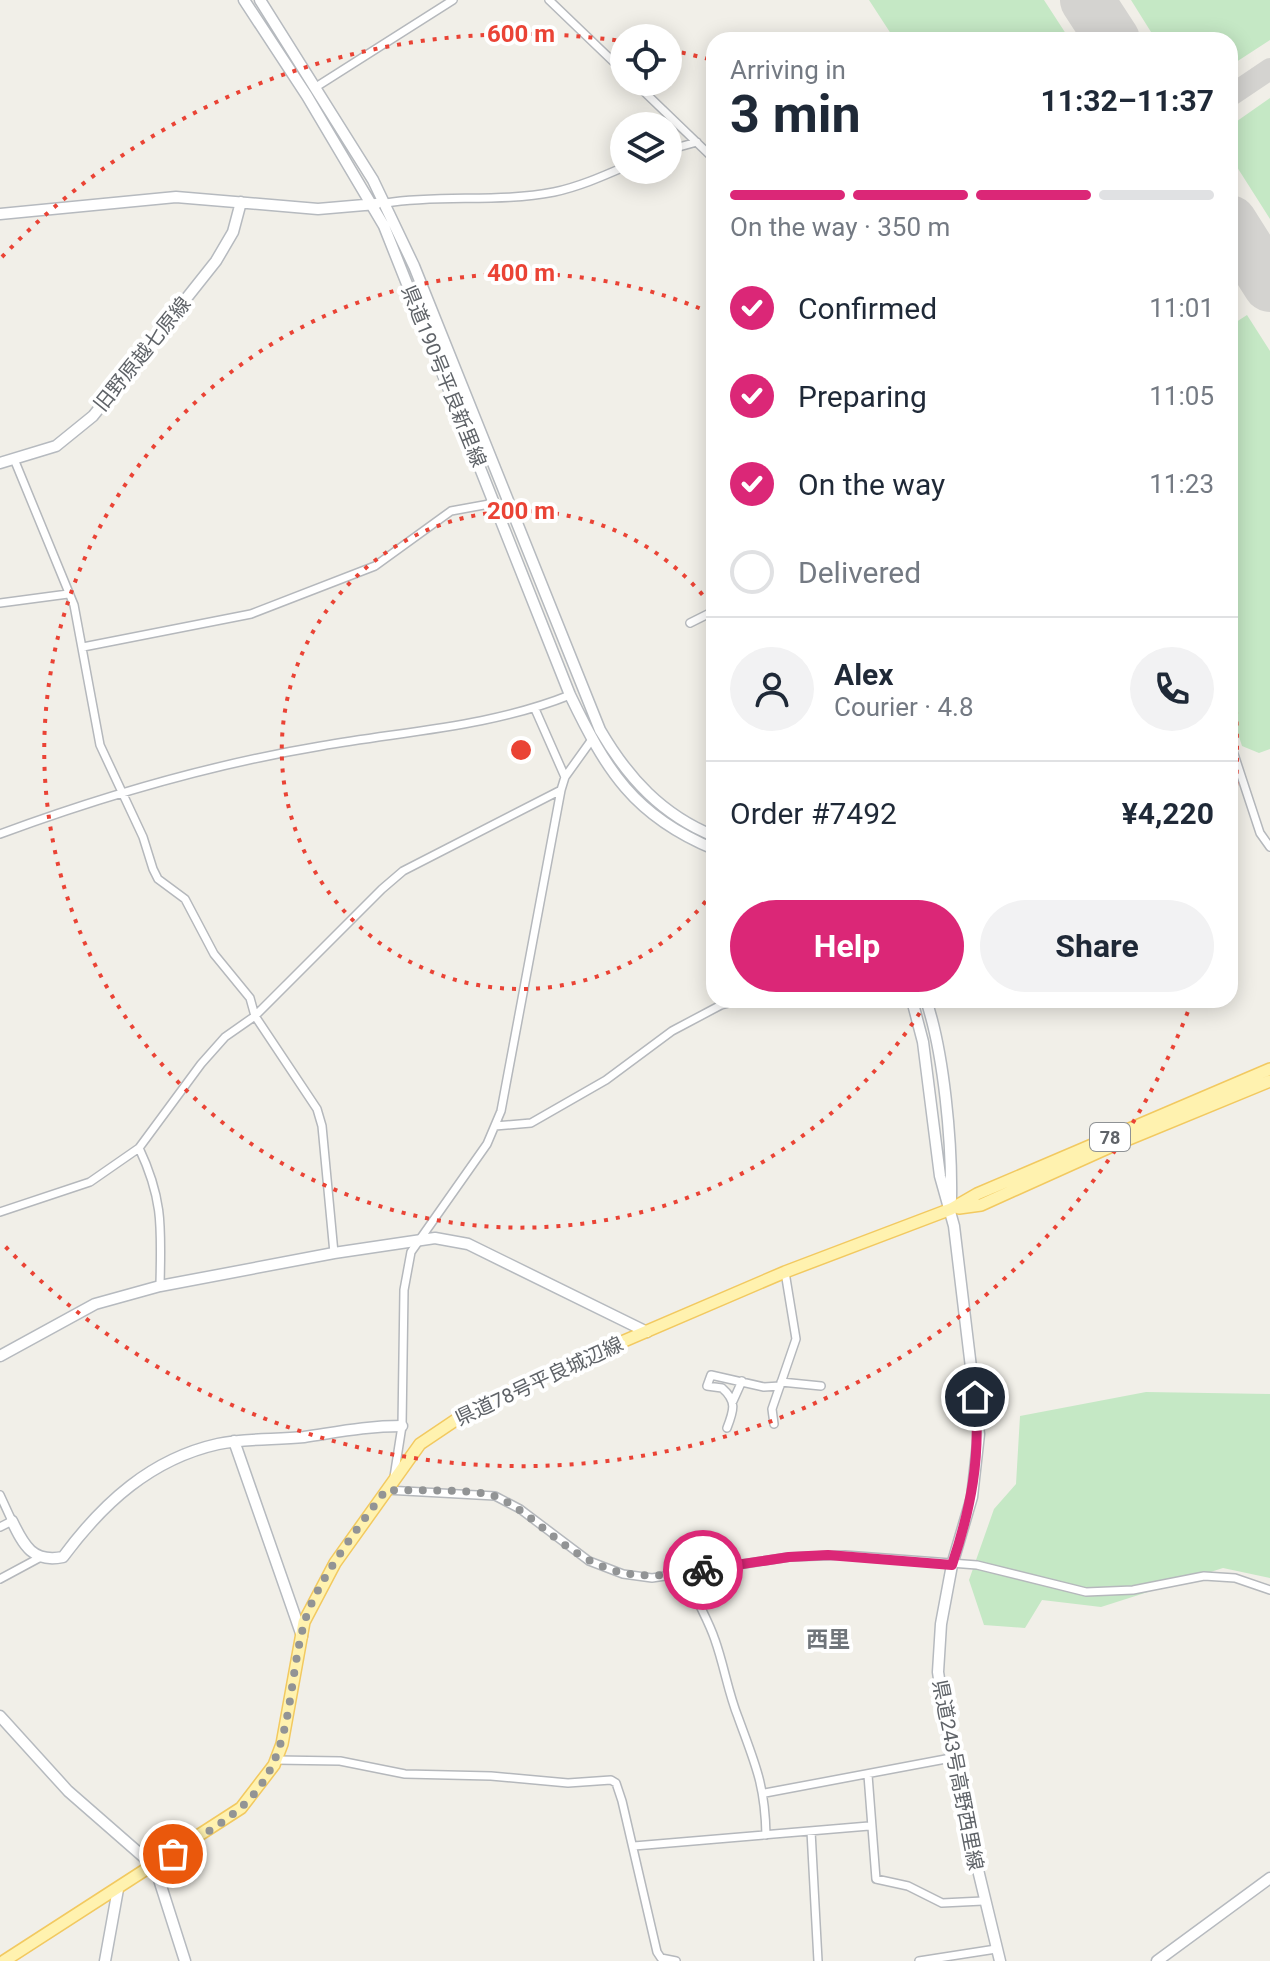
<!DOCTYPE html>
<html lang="en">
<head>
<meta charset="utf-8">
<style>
	body { margin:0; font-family:Roboto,"Noto Sans JP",sans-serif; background:#f2f2f3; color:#1f2937; height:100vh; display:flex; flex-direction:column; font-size:30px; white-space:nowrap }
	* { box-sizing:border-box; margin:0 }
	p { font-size:26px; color:#747a83 }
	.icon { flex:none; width:44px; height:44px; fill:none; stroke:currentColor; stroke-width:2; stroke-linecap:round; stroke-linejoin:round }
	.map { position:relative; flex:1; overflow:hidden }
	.details { position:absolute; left:706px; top:32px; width:532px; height:976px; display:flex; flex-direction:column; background:#fff; border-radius:24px; box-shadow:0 4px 20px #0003 }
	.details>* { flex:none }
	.buttons { position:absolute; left:610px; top:24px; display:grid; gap:16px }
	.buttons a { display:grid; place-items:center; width:72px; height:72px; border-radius:50%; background:#fff; box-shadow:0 4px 20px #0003; font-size:40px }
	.pin { position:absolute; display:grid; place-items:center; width:68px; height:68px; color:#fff; margin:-34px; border:4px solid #fff; border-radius:50%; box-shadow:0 2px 8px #0007 }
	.courier { position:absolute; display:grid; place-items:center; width:80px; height:80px; margin:-40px; border:6px solid #db2777; border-radius:50%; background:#fff; color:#222; box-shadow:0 2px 10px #0007 }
	.summary em { font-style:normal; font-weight:700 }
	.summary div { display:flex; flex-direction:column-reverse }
	.summary { display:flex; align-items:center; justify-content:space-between; height:136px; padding:0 24px }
	h1 { font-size:52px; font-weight:700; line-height:60px }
	.bar { display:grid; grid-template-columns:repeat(4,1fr); gap:12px 8px; align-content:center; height:96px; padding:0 24px }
	.bar i { height:10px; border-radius:6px; background:#e0e1e3 }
	.bar .current { background:#db2777 }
	.bar p { grid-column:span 4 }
	.line { display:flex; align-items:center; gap:20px; padding:0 24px; border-top:2px solid #e0e1e3 }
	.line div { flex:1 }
	.round { display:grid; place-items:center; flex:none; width:84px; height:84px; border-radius:42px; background:#f2f2f3 }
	ol { padding:0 24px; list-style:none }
	li { display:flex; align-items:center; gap:24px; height:88px }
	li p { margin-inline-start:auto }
	li .icon { padding:8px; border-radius:50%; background:#db2777; color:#fff; stroke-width:4 }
	li:last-child { color:#747a83 }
	li i { width:44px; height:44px; border:4px solid #e0e1e3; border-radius:50% }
	.cta { display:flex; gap:16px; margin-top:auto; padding:16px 24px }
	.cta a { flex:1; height:92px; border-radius:48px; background:#db2777; color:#fff; font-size:32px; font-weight:700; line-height:92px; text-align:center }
	.cta a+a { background:#f2f2f3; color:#1f2937 }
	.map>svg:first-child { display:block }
</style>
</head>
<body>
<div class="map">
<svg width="1270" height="1961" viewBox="0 0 1270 1961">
	<rect width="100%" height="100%" fill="#f1efe8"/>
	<!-- green -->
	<path fill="#c5e8c5" d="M869 0H1044L1070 40H895Z
		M1131 0H1270V40L1230 66V40H1156Z
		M1270 98V219L1230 156V126Z
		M1247 315 1270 351V749L1259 753 1242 746 1230 709V326Z
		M1146 1392 1270 1394V1578L1223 1568 1101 1607 1042 1600 1025 1628 984 1625 969 1580 994 1509 1016 1484 1020 1416Z"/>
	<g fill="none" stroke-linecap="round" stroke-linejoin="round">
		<!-- taxiway -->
		<path stroke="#d4d3d0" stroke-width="22" d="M1230 96 1270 69"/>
		<!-- runway -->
		<path stroke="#d4d3d0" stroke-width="54" d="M1087 0 1113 40
			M1230 222 1270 285"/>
		<defs>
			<path id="street" d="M549 0 624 72
				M634 82 714 159
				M316 87 453 0
				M668 150 697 142
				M386 203C441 194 498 203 554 192 578 187 601 177 624 167
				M14 459 74 605 100 745 143 837 153 869 158 879 185 899 214 954 250 998 255 1016 317 1109 322 1126 334 1253
				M0 603 68 594
				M690 623 714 611
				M83 647 251 614 375 566 451 511 495 503
				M535 709 565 777
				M1230 742 1260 833 1270 847
				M0 834C103 796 213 764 321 746 406 731 490 727 570 695
				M495 1126 531 1123 606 1080 672 1031 721 1005 741 1000
				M139 1148C164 1201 161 1229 160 1286
				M0 1212 90 1182 139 1148 201 1064 225 1037 255 1016 382 889 403 871 561 790
				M781 1382 821 1386
				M733 1401 742 1381
				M774 1424 772 1409 796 1339 785 1272
				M727 1428C734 1410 737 1401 722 1388L707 1386 711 1375 764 1387 780 1386
				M394 1477 402 1426 404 1290 411 1252 487 1144 501 1111 561 790 565 777 593 738
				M386 1490 495 1496 520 1509 589 1561 623 1574 652 1578 789 1557 845 1555 977 1565 1086 1592 1133 1590 1204 1576 1235 1578 1270 1590
				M0 1495 12 1521 0 1527
				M687 1573C694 1599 707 1616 715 1640 724 1665 728 1692 738 1717 755 1764 765 1784 766 1835
				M0 1579 39 1558
				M276 1760 340 1761 405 1774 491 1776 568 1783 611 1780 616 1783 622 1801 657 1952 661 1958 676 1961
				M868 1775 876 1879 908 1886 942 1903 983 1901
				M765 1793 951 1758
				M811 1831 818 1961
				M634 1846 869 1826
				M919 1961 996 1949"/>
			<path id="secondary" d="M244 0 307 96 384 226 570 695C606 770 634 816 714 849
				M260 0 373 180 414 266 600 730C628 778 662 815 714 836
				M0 214 176 197 318 209 376 204
				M0 463 56 446 93 416 216 261 233 232 241 202
				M912 1000 923 1042 940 1176 954 1226 979 1434 972 1497 952 1565 941 1624 938 1672 951 1758 1000 1961
				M926 1000C944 1053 952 1142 951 1199
				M0 1356 95 1304 160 1286 334 1253 435 1238 468 1244 647 1332
				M234 1441 302 1636
				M12 1521C24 1546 33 1563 63 1557 103 1503 151 1459 218 1444 246 1438 276 1440 304 1437 338 1432 367 1426 402 1426
				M0 1716 68 1791 155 1867 185 1961
				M105 1961 118 1889
				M1157 1961 1270 1878"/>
			<path id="primary" d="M959 1208 981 1205 1112 1146 1270 1081
				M4 1961 241 1808 274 1765 282 1744 304 1622 335 1563 420 1444 472 1409 547 1374 785 1272 951 1209 977 1194 1270 1069"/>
		</defs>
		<!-- street casing -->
		<use href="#street" stroke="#b5b8bc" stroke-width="10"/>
		<!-- secondary casing -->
		<use href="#secondary" stroke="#b6babf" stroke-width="13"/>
		<!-- primary casing -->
		<use href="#primary" stroke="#f2c960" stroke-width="14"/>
		<!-- street -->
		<use href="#street" stroke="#fff" stroke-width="7"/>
		<!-- secondary -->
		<use href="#secondary" stroke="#fff" stroke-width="10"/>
		<!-- primary -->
		<use href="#primary" stroke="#fff2af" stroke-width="11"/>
	</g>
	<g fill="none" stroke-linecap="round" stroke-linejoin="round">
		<!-- done -->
		<path stroke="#929495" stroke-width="8" stroke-dasharray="0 14.4" d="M173 1854C195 1840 219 1826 239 1809 295 1762 286 1689 304 1624 315 1583 360 1525 386 1490 413 1491 476 1488 497 1497 518 1506 535 1522 553 1536 607 1578 637 1581 703 1570"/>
		<!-- route -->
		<path stroke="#db2777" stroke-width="10" d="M703 1570 789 1557 828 1555 952 1565C971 1508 981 1457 975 1397"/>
	</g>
	<!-- distance rings -->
	<g fill="none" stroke="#ea4335" stroke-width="4" stroke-dasharray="4 8">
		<path d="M713 892A239 239 0 1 1 713 608"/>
		<path d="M926 1003A477 477 0 1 1 711 313"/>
		<path d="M1192 1001A716 716 0 0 1 2 1243M2 257A716 716 0 0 1 621 41M670 50A716 716 0 0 1 712 60M1230 650A716 716 0 0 1 1230 850"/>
	</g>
	<g text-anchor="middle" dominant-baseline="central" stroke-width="8" stroke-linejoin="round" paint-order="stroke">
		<!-- shield labels -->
		<rect fill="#fff" stroke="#8f9295" stroke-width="2" x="1090" y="1123" width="40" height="28" rx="6"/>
		<g font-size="18" font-weight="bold" fill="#5f6368">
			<text x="1110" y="1137">78</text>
		</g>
		<!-- street labels -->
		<g font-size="20" fill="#5f6368" stroke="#fff">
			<text transform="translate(142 354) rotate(-51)">旧野原越七原線</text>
			<text transform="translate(444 376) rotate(68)">県道190号平良新里線</text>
			<text transform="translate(539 1381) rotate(-25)">県道78号平良城辺線</text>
			<text transform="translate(958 1775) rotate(79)">県道243号高野西里線</text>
		</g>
		<!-- neighbourhood labels -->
		<g font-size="22" font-weight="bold" fill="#70757a" stroke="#fff">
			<text x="828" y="1639">西里</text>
		</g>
	</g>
	<circle cx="521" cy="750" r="12" fill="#ea4335" stroke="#fff" stroke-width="4"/>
	<g font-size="24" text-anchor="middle" font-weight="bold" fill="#ea4335" stroke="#fff" stroke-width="8" stroke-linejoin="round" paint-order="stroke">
		<text x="521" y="42">600 m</text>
		<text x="521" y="281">400 m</text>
		<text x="521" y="519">200 m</text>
	</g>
</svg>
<div class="buttons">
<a><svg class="icon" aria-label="locate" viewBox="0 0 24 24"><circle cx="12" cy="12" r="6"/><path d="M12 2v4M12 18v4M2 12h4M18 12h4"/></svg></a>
<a><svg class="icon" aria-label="layers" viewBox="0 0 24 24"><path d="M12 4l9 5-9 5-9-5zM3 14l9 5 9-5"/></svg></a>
</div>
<div class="pin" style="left:173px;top:1854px;background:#ea580c"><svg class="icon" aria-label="bag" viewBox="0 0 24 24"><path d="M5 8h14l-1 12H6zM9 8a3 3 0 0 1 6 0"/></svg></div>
<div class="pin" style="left:975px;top:1397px;background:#1f2937"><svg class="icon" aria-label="home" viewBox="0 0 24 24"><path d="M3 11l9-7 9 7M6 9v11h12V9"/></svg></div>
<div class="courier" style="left:703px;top:1570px"><svg class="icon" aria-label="bike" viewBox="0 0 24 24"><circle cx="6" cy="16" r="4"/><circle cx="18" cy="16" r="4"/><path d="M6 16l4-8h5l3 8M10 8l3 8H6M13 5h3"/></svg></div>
<section class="details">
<div class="summary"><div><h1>3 min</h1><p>Arriving in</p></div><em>11:32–11:37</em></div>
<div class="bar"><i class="current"></i><i class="current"></i><i class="current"></i><i></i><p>On the way · 350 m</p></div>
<ol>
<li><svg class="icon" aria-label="check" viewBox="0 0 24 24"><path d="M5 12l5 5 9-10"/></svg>Confirmed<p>11:01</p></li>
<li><svg class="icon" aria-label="check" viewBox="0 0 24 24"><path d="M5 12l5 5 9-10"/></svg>Preparing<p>11:05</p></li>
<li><svg class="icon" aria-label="check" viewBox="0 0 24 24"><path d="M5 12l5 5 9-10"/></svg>On the way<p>11:23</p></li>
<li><i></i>Delivered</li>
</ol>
<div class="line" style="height:144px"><a class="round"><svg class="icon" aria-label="person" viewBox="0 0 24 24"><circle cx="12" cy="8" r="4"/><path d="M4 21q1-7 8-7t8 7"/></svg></a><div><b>Alex</b><p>Courier · 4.8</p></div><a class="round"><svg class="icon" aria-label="phone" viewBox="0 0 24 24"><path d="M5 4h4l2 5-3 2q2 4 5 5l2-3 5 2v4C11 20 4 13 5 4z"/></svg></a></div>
<div class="line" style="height:104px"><div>Order #7492</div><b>¥4,220</b></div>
<div class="cta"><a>Help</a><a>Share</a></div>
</section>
</div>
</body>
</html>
